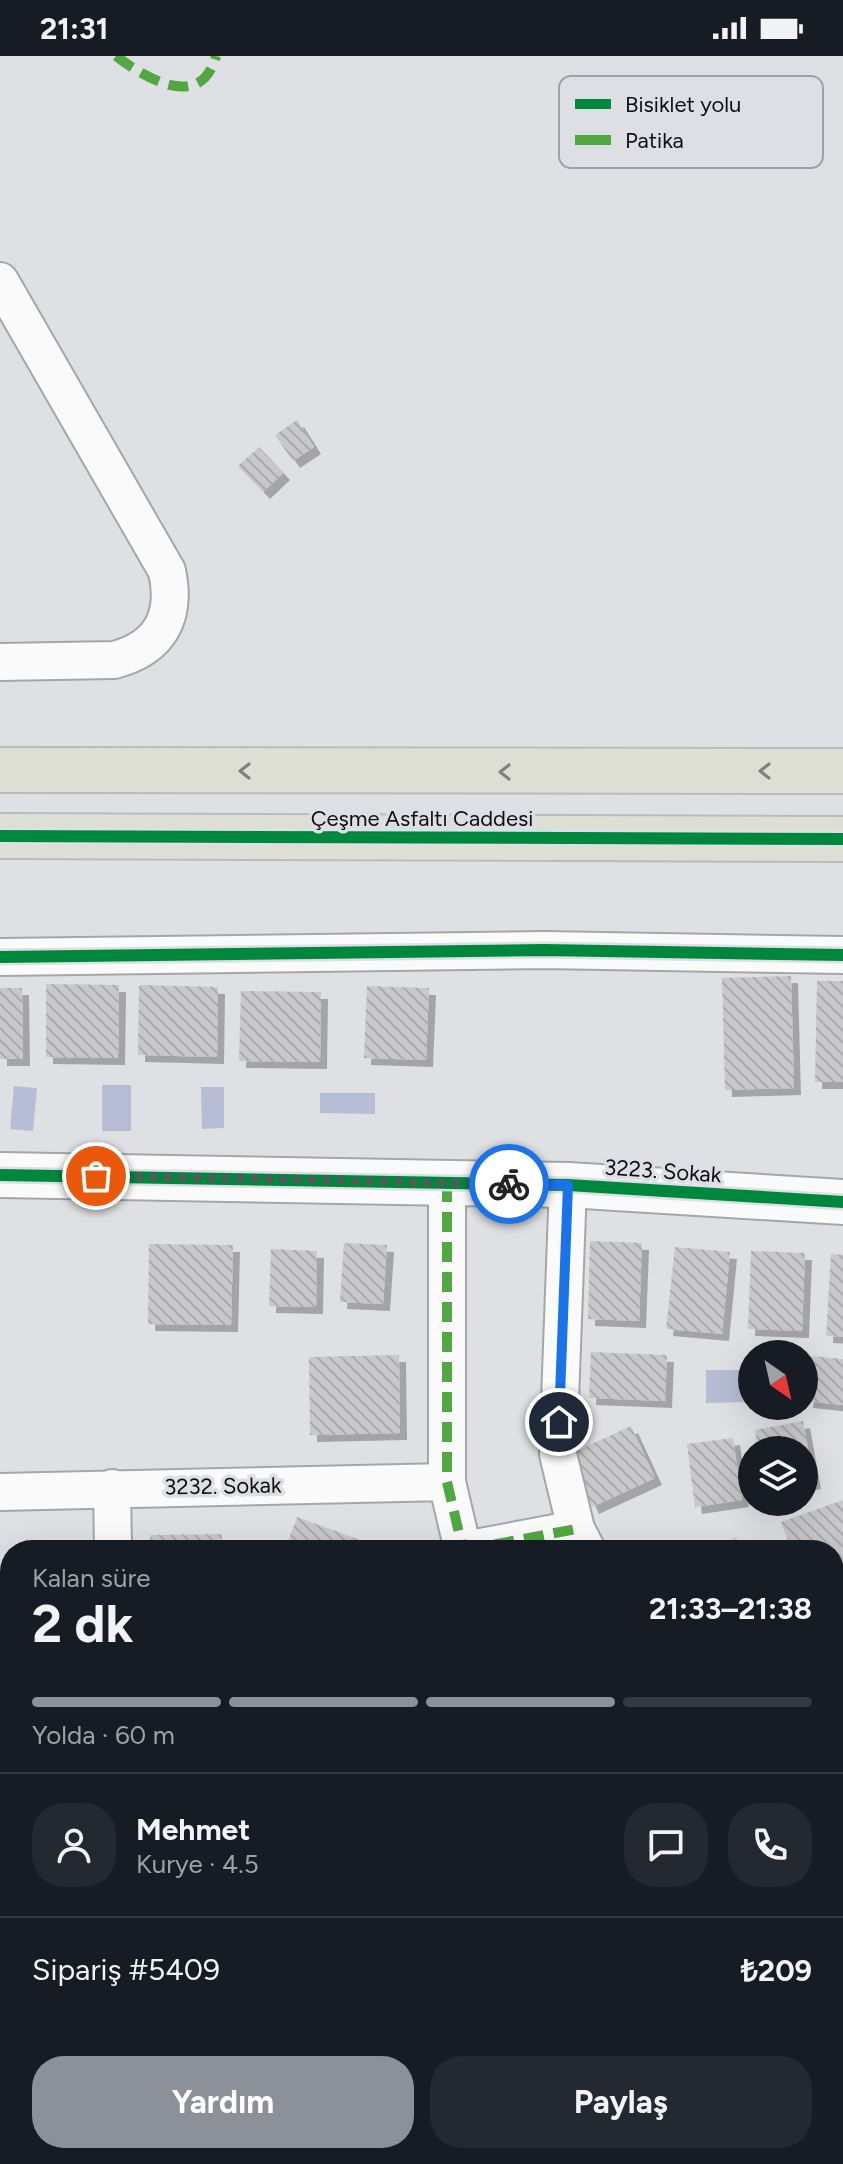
<!DOCTYPE html>
<html lang="tr">
<head>
<meta charset="utf-8">
<style>
	body { margin:0; font-family:Figtree,sans-serif; background:#242831; color:#f1f3f6; height:100vh; display:flex; flex-direction:column; font-size:30px; white-space:nowrap }
	* { box-sizing:border-box; margin:0 }
	p { font-size:26px; color:#9ea1a6 }
	.icon { flex:none; width:44px; height:44px; fill:none; stroke:currentColor; stroke-width:2; stroke-linecap:round; stroke-linejoin:round }
	.map { position:relative; flex:1; overflow:hidden }
	.details { position:absolute; left:0px; top:1484px; width:844px; height:624px; display:flex; flex-direction:column; background:#171b24; border-radius:32px 32px 0 0; box-shadow:0 8px 32px #0002 }
	.details>* { flex:none }
	.needle { width:52px; rotate:146deg }
	.fabs { position:absolute; left:738px; top:1284px; display:grid; gap:16px }
	.fabs a { display:grid; place-items:center; width:80px; height:80px; border-radius:50%; background:#171b24; box-shadow:0 8px 32px #0002; font-size:40px }
	.pin { position:absolute; display:grid; place-items:center; width:68px; height:68px; color:#fff; margin:-34px; border:4px solid #fff; border-radius:50%; box-shadow:0 2px 8px #0007 }
	.courier { position:absolute; display:grid; place-items:center; width:80px; height:80px; margin:-40px; border:6px solid #1a73e8; border-radius:50%; background:#fff; color:#222; box-shadow:0 2px 10px #0007 }
	.headline em { font-style:normal; font-weight:700 }
	.headline div { display:flex; flex-direction:column-reverse }
	.headline { display:flex; align-items:center; justify-content:space-between; height:136px; padding:0 32px }
	h1 { font-size:52px; font-weight:700; line-height:60px }
	.bar { display:grid; grid-template-columns:repeat(4,1fr); gap:12px 8px; align-content:center; height:96px; padding:0 32px }
	.bar i { height:10px; border-radius:6px; background:#363941 }
	.bar .current { background:#8c9099 }
	.bar p { grid-column:span 4 }
	.line { display:flex; align-items:center; gap:20px; padding:0 32px; border-top:2px solid #363941 }
	.line div { flex:1 }
	.round { display:grid; place-items:center; flex:none; width:84px; height:84px; border-radius:32px; background:#242831 }
	.primary-button { display:flex; gap:16px; margin-top:auto; padding:16px 32px }
	.primary-button a { flex:1; height:92px; border-radius:32px; background:#8c9099; color:#fff; font-size:32px; font-weight:700; line-height:92px; text-align:center }
	.primary-button a+a { background:#242831; color:#f1f3f6 }
	.status { display:flex; justify-content:space-between; align-items:center; height:56px; padding:0 40px; background:#171b24; direction:ltr }
	.status svg { height:22px; fill:currentColor }
	.map>svg:first-child { display:block }
</style>
</head>
<body>
<div class="status"><b>21:31</b><svg viewBox="0 0 49 12"><path d="M0 12V9h3v3zM5 12V6h3v6zM10 12V3h3v9zM15 12V0h3v12zM26 1h20v11H26zM47 4h2v5h-2z"/></svg></div>
<div class="map">
<svg width="843" height="2108" viewBox="0 0 843 2108">
	<defs>
		<pattern id="building-back-hatch" width="6" height="6" patternUnits="userSpaceOnUse" patternTransform="scale(2)"><rect width="6" height="6" fill="#c8c8ca"/><path d="M-1 5l2 2M0 0l6 6M5-1l2 2" fill="none" stroke="#ababac"/></pattern>
		<filter id="shadow"><feDropShadow dx="7" dy="7" stdDeviation="0" flood-color="#0004"/></filter>
	</defs>
	<rect width="100%" height="100%" fill="#dfe0e3"/>
	<!-- water -->
	<path fill="#b6bdd4" d="M102 1029H131V1075H102Z
		M14 1030 37 1032 33 1075 10 1073Z
		M201 1031H224V1072L202 1073Z
		M320 1037H375V1058L320 1057Z
		M706 1314H752V1346L706 1347Z
		M535 2098H587L589 2100 575 2108H541Z"/>
	<!-- building -->
	<path fill="url(#building-back-hatch)" filter="url(#shadow)" d="M297 364 314 391 293 405 275 379Z
		M259 391 283 417 263 436 238 410Z
		M791 920 794 1032 725 1034 722 922Z
		M817 925H843V1026H815Z
		M46 928 119 929 118 1002 46 1001Z
		M139 929 218 931 217 1001 138 999Z
		M367 930 429 932 426 1004 364 1002Z
		M0 932H22L23 1003H0Z
		M241 935 321 936 320 1006 239 1005Z
		M590 1185 642 1187 639 1265 588 1263Z
		M344 1187 387 1189 383 1248 340 1246Z
		M149 1188 233 1189 231 1269 148 1268Z
		M675 1191 730 1196 722 1278 666 1273Z
		M271 1193 317 1195 316 1251 269 1250Z
		M751 1195 805 1197 802 1275 748 1273Z
		M831 1198 843 1199V1281L826 1280Z
		M591 1296 667 1299 665 1345 589 1342Z
		M399 1299 400 1377 310 1379 309 1301Z
		M812 1300 843 1303V1349L806 1345Z
		M803 1365 814 1426 804 1428V1394H758L755 1374Z
		M631 1370 655 1422 592 1451 568 1399Z
		M733 1382 742 1444 695 1451 687 1388Z
		M843 1444V1535L834 1538V1494H791L781 1466Z
		M297 1461 368 1487 365 1494H285Z
		M222 1478V1494H150V1479Z
		M736 1481 743 1494H713Z
		M10 1742V1825L0 1831V1748Z
		M843 1788V1841L834 1825V1793Z
		M0 2023 10 2037V2098H31L17 2108H0Z
		M287 2098H355L340 2108H293Z
		M641 2098H668L650 2108H647Z
		M496 2099 500 2108H476Z"/>
	<g fill="none" stroke-linecap="round" stroke-linejoin="round">
		<defs>
			<path id="minor" d="M0 225 167 515C177 561 160 592 114 604L0 606
				M0 901 544 894 843 899
				M447 1126V1426L463 1494
				M568 1129 558 1398 576 1473 587 1494
				M112 1432 113 1494
				M0 1436 447 1426
				M465 1494 576 1473
				M834 1766 843 1761
				M834 1943 843 1959
				M0 1981 10 1994
				M240 2098 246 2108
				M794 2098 800 2108
				M109 2108 124 2098
				M753 2108 770 2098"/>
			<path id="tertiary" d="M0 1119 568 1129 843 1146"/>
			<path id="trunk" d="M0 714 843 715
				M0 780 843 783"/>
		</defs>
		<!-- minor casing -->
		<use href="#minor" stroke="#a5a6a9" stroke-width="40"/>
		<!-- tertiary casing -->
		<use href="#tertiary" stroke="#a5a6a9" stroke-width="48"/>
		<!-- trunk casing -->
		<use href="#trunk" stroke="#bbbbbc" stroke-width="48"/>
		<!-- minor -->
		<use href="#minor" stroke="#fafafb" stroke-width="36"/>
		<!-- tertiary -->
		<use href="#tertiary" stroke="#fafafb" stroke-width="44"/>
		<!-- trunk -->
		<use href="#trunk" stroke="#dedfd4" stroke-width="44"/>
		<!-- quiet -->
		<path stroke="#51a842" stroke-width="10" stroke-dasharray="20 10" stroke-linecap="butt" d="M116 0C145 22 201 56 216 0
			M447 1126V1426L463 1494
			M465 1494 576 1473
			M834 1766 843 1761
			M240 2098 246 2108
			M794 2098 800 2108"/>
		<defs>
			<path id="cycleway" d="M0 780 843 783
				M0 901 544 894 843 899
				M0 1119 568 1129 843 1146"/>
		</defs>
		<!-- cycleway casing -->
		<use href="#cycleway" stroke="#dddfe5" stroke-width="17"/>
		<!-- cycleway -->
		<use href="#cycleway" stroke="#00873e" stroke-width="12"/>
	</g>
	<!-- one-way arrows -->
	<defs><path id="oneway-chevron" d="M-2-3.5L2.5 0L-2 3.5" fill="none" stroke-width="1.6" stroke-linecap="round" stroke-linejoin="round" transform="scale(2)"/></defs>
	<g stroke="#80817c">
		<use href="#oneway-chevron" transform="translate(245 715) rotate(-180)"/>
		<use href="#oneway-chevron" transform="translate(765 715) rotate(180)"/>
		<use href="#oneway-chevron" transform="translate(505 716) rotate(180)"/>
	</g>
	<g fill="none" stroke-linecap="round" stroke-linejoin="round">
		<!-- done -->
		<path stroke="#57585a" stroke-width="8" stroke-dasharray="0 14.4" d="M96 1120 509 1128"/>
		<!-- route -->
		<path stroke="#1a73e8" stroke-width="10" d="M509 1128 568 1129 559 1366"/>
	</g>
	<g text-anchor="middle" dominant-baseline="central" stroke-width="7" stroke-linejoin="round" paint-order="stroke">
		<!-- street labels -->
		<g font-size="22" fill="#0e0f11" stroke="#dddfe5">
			<text x="422" y="762">Çeşme Asfaltı Caddesi</text>
			<text transform="translate(663 1115) rotate(4)">3223. Sokak</text>
			<text transform="translate(223 1430) rotate(-1)">3232. Sokak</text>
		</g>
	</g>
	<!-- legend -->
	<rect x="559" y="20" width="264" height="92" rx="12" fill="#dddfe5" stroke="#9fa1a5" stroke-width="2"/>
	<rect x="575" y="43" width="36" height="10" fill="#00873e"/>
	<rect x="575" y="79" width="36" height="10" fill="#51a842"/>
	<g font-size="22" fill="#0e0f11">
		<text x="625" y="56">Bisiklet yolu</text>
		<text x="625" y="92">Patika</text>
	</g>
</svg>
<div class="fabs">
<a><svg class="needle" viewBox="-14 -14 28 28"><path d="M0-13l5 13h-10z" fill="#e53935"/><path d="M0 13l5-13h-10z" fill="#9ea1a6"/></svg></a>
<a><svg class="icon" aria-label="layers" viewBox="0 0 24 24"><path d="M12 4l9 5-9 5-9-5zM3 14l9 5 9-5"/></svg></a>
</div>
<div class="pin" style="left:96px;top:1120px;background:#ea580c"><svg class="icon" aria-label="bag" viewBox="0 0 24 24"><path d="M5 8h14l-1 12H6zM9 8a3 3 0 0 1 6 0"/></svg></div>
<div class="pin" style="left:559px;top:1366px;background:#1f2937"><svg class="icon" aria-label="home" viewBox="0 0 24 24"><path d="M3 11l9-7 9 7M6 9v11h12V9"/></svg></div>
<div class="courier" style="left:509px;top:1128px"><svg class="icon" aria-label="bike" viewBox="0 0 24 24"><circle cx="6" cy="16" r="4"/><circle cx="18" cy="16" r="4"/><path d="M6 16l4-8h5l3 8M10 8l3 8H6M13 5h3"/></svg></div>
<section class="details">
<div class="headline"><div><h1>2 dk</h1><p>Kalan süre</p></div><em>21:33–21:38</em></div>
<div class="bar"><i class="current"></i><i class="current"></i><i class="current"></i><i></i><p>Yolda · 60 m</p></div>
<div class="line" style="height:144px"><a class="round"><svg class="icon" aria-label="person" viewBox="0 0 24 24"><circle cx="12" cy="8" r="4"/><path d="M4 21q1-7 8-7t8 7"/></svg></a><div><b>Mehmet</b><p>Kurye · 4.5</p></div><a class="round"><svg class="icon" aria-label="chat" viewBox="0 0 24 24"><path d="M4 5h16v11H9l-5 4z"/></svg></a><a class="round"><svg class="icon" aria-label="phone" viewBox="0 0 24 24"><path d="M5 4h4l2 5-3 2q2 4 5 5l2-3 5 2v4C11 20 4 13 5 4z"/></svg></a></div>
<div class="line" style="height:104px"><div>Sipariş #5409</div><b>₺209</b></div>
<div class="primary-button"><a>Yardım</a><a>Paylaş</a></div>
</section>
</div>
</body>
</html>
